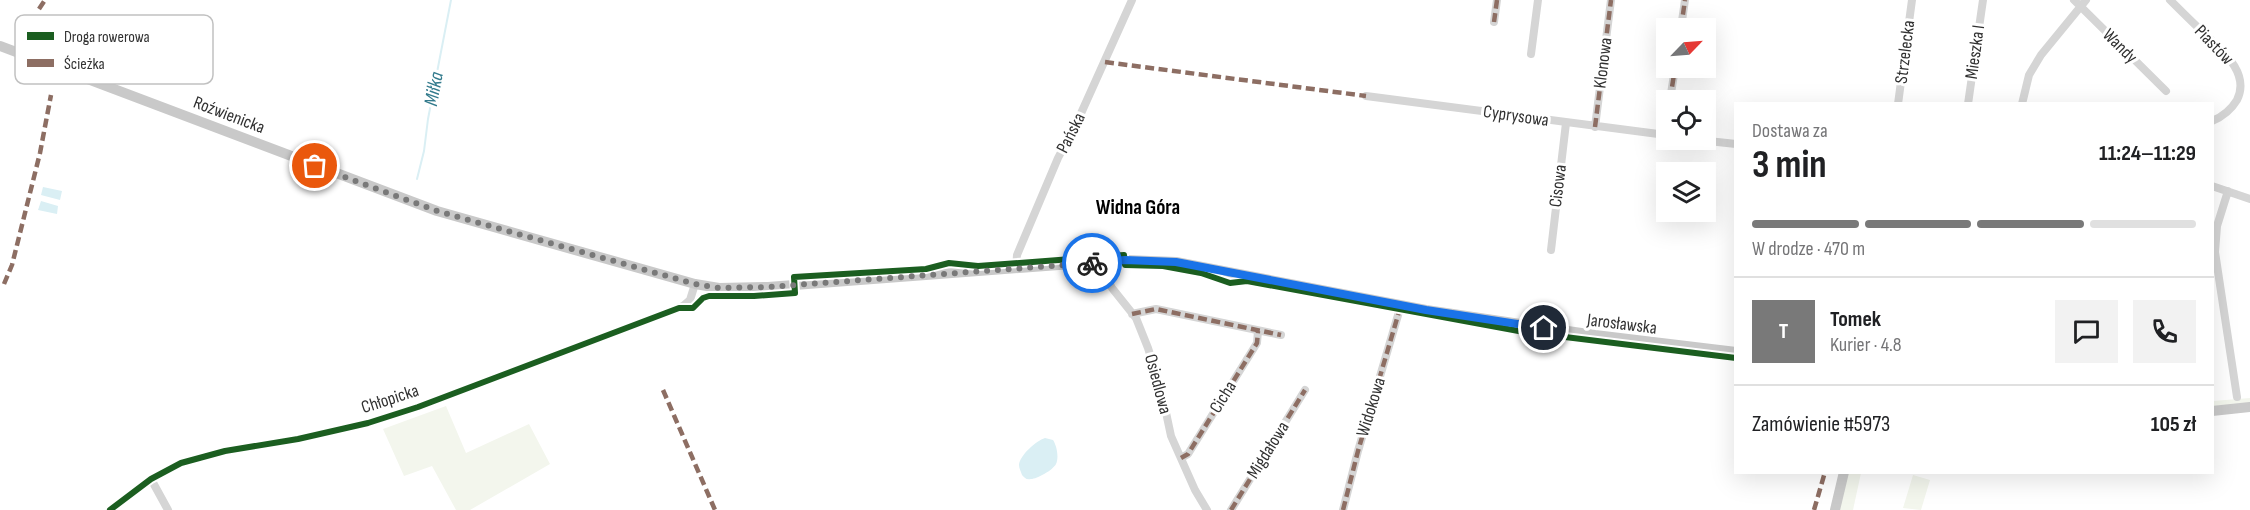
<!DOCTYPE html>
<html lang="pl">
<head>
<meta charset="utf-8">
<style>
	body { margin:0; font-family:"Sofia Sans Condensed",sans-serif; background:#f2f2f2; color:#202124; height:100vh; display:flex; flex-direction:column; font-size:22px; white-space:nowrap }
	* { box-sizing:border-box; margin:0 }
	p { font-size:20px; color:#757577 }
	.icon { flex:none; width:33px; height:33px; fill:none; stroke:currentColor; stroke-width:2; stroke-linecap:round; stroke-linejoin:round }
	.map { position:relative; flex:1; overflow:hidden }
	.panel { position:absolute; left:1734px; top:102px; width:480px; height:372px; display:flex; flex-direction:column; background:#fff; border-radius:0px; box-shadow:0 6px 24px #0002 }
	.panel>* { flex:none }
	.needle { width:39px; rotate:65deg }
	.controls { position:absolute; left:1656px; top:18px; display:grid; gap:12px }
	.controls a { display:grid; place-items:center; width:60px; height:60px; border-radius:0px; background:#fff; box-shadow:0 6px 24px #0002; font-size:30px }
	.pin { position:absolute; display:grid; place-items:center; width:51px; height:51px; color:#fff; margin:-26px; border:3px solid #fff; border-radius:50%; box-shadow:0 2px 6px #0007 }
	.courier { position:absolute; display:grid; place-items:center; width:60px; height:60px; margin:-30px; border:4px solid #1a73e8; border-radius:50%; background:#fff; color:#222; box-shadow:0 2px 8px #0007 }
	.headline em { font-style:normal; font-weight:700 }
	.headline div { display:flex; flex-direction:column-reverse }
	.headline { display:flex; align-items:center; justify-content:space-between; height:102px; padding:0 18px }
	h1 { font-size:39px; font-weight:700; line-height:45px }
	.bar { display:grid; grid-template-columns:repeat(4,1fr); gap:9px 6px; align-content:center; height:72px; padding:0 18px }
	.bar i { height:8px; border-radius:4px; background:#e0e0e0 }
	.bar .selected { background:#797979 }
	.bar p { grid-column:span 4 }
	.line { display:flex; align-items:center; gap:15px; padding:0 18px; border-top:2px solid #e0e0e0 }
	.line div { flex:1 }
	.round { display:grid; place-items:center; flex:none; width:63px; height:63px; border-radius:0px; background:#f2f2f2 }
	.map>svg:first-child { display:block }
</style>
</head>
<body>
<div class="map">
<svg width="2250" height="510" viewBox="0 0 2250 510">
	<rect width="100%" height="100%" fill="#fff"/>
	<!-- green -->
	<path fill="#f3f6ed" d="M2250 398V403L2213 407V401Z
		M446 406 466 453 529 424 550 464 470 510H456L432 466 404 476 383 429Z
		M1847 473H1861L1853 510H1839Z
		M1913 475 1930 480 1921 510 1903 508Z"/>
	<!-- water -->
	<path fill="#daeff4" d="M43 187 62 191 60 200 41 195Z
		M41 201 58 206 57 214 38 210Z
		M1045 438 1053 440C1057 446 1059 458 1056 464 1053 470 1037 479 1031 479 1026 480 1025 478 1022 475 1021 472 1019 468 1019 465 1020 455 1036 441 1045 438Z"/>
	<g fill="none" stroke-linecap="round" stroke-linejoin="round">
		<!-- stream -->
		<path stroke="#daeff4" stroke-width="2" d="M417 179 424 151 428 119 451 0"/>
		<!-- minor -->
		<path stroke="#d5d5d5" stroke-width="8" d="M2074 0 2166 91
			M2170 0C2182 12 2194 24 2207 36 2224 52 2250 74 2237 100 2231 110 2222 117 2212 121
			M1494 22 1497 0
			M1681 28 1685 0
			M1531 54 1538 0
			M1366 96 1666 135
			M1670 100 1675 68
			M1898 104 1912 0
			M1968 104 1983 0
			M2022 104 2029 75 2041 55 2086 0
			M1595 127 1611 0
			M1699 140 1736 144
			M2212 186 2250 199
			M2228 191 2217 226 2215 252 2237 397
			M1551 250 1566 123
			M1099 263 1112 288 1136 318 1148 348 1161 389 1171 436 1195 490 1207 510
			M1016 268 1017 255 1058 158 1078 120 1132 0
			M1132 314 1156 309 1281 335
			M1181 458 1188 454 1257 343 1258 331
			M151 479 168 510
			M110 510 151 479 181 463 225 451 298 439 368 423 418 407 683 306 690 300 695 284
			M1231 510 1305 390
			M1343 510 1358 451 1401 305"/>
		<!-- major -->
		<path stroke="#c9c9c9" stroke-width="10" d="M0 46 437 211 695 284 719 288 768 287 1125 260 1176 262 1426 310 1595 335 1736 352
			M2212 411 2250 407
			M1835 510 1844 472"/>
		<!-- quiet -->
		<path stroke="#8d6e63" stroke-width="4.5" stroke-dasharray="9 4.5" stroke-linecap="butt" d="M39 9 45 0
			M1494 22 1497 0
			M1681 28 1685 0
			M1105 62 1366 96
			M1670 100 1675 68
			M1595 127 1611 0
			M1665 135 1666 127
			M4 284 12 265 40 153 51 95
			M1132 314 1156 309 1281 335
			M663 390 715 510
			M1181 458 1188 454 1257 343 1258 331
			M1231 510 1305 390
			M1343 510 1358 451 1401 305
			M1814 510 1825 472"/>
		<defs>
			<path id="cycleway" d="M110 510 151 479 181 463 225 451 298 439 368 423 418 407 679 308H693L703 298 709 296H754L795 293 794 277 926 269 949 263 978 266 1124 255 1125 265 1163 266 1201 273 1230 283 1247 281 1524 332 1736 358"/>
		</defs>
		<!-- cycleway casing -->
		<use href="#cycleway" stroke="#fff" stroke-width="10"/>
		<!-- cycleway -->
		<use href="#cycleway" stroke="#1b5e20" stroke-width="6"/>
	</g>
	<g fill="none" stroke-linecap="round" stroke-linejoin="round">
		<!-- done -->
		<path stroke="#797979" stroke-width="6" stroke-dasharray="0 10.8" d="M315 166 437 211 695 284 719 288 768 287 1092 263"/>
		<!-- route -->
		<path stroke="#1a73e8" stroke-width="8" d="M1092 263 1125 260 1176 262 1426 310 1544 328"/>
	</g>
	<g text-anchor="middle" dominant-baseline="central" stroke-width="6" stroke-linejoin="round" paint-order="stroke">
		<!-- street labels -->
		<g font-size="18" fill="#313131" stroke="#fff">
			<text transform="translate(2214 45) rotate(46)">Piastów</text>
			<text transform="translate(2120 46) rotate(45)">Wandy</text>
			<text transform="translate(1905 52) rotate(-83)">Strzelecka</text>
			<text transform="translate(1975 52) rotate(-82)">Mieszka I</text>
			<text transform="translate(1603 63) rotate(-83)">Klonowa</text>
			<text transform="translate(229 115) rotate(21)">Roźwienicka</text>
			<text transform="translate(1516 116) rotate(8)">Cyprysowa</text>
			<text transform="translate(1071 133) rotate(-63)">Pańska</text>
			<text transform="translate(1558 186) rotate(-83)">Cisowa</text>
			<text transform="translate(1622 324) rotate(7)">Jarosławska</text>
			<text transform="translate(1158 384) rotate(75)">Osiedlowa</text>
			<text transform="translate(1223 397) rotate(-58)">Cicha</text>
			<text transform="translate(390 399) rotate(-18)">Chłopicka</text>
			<text transform="translate(1371 407) rotate(-73)">Widokowa</text>
			<text transform="translate(1268 450) rotate(-58)">Migdałowa</text>
		</g>
		<!-- water labels -->
		<g font-size="20" font-style="italic" fill="#337b8d" stroke="#fff">
			<text transform="translate(434 89) rotate(-79)">Miłka</text>
		</g>
		<!-- quarter labels -->
		<g font-size="21" font-weight="bold" fill="#000" stroke="#fff">
			<text x="1138" y="207">Widna Góra</text>
		</g>
	</g>
	<!-- legend -->
	<rect x="15" y="15" width="198" height="69" rx="9" fill="#fff" stroke="#c1c1c1" stroke-width="1.5"/>
	<rect x="27" y="32" width="27" height="8" fill="#1b5e20"/>
	<rect x="27" y="59" width="27" height="8" fill="#8d6e63"/>
	<g font-size="16" fill="#313131">
		<text x="64" y="42">Droga rowerowa</text>
		<text x="64" y="69">Ścieżka</text>
	</g>
</svg>
<div class="controls">
<a><svg class="needle" viewBox="-14 -14 28 28"><path d="M0-13l5 13h-10z" fill="#e53935"/><path d="M0 13l5-13h-10z" fill="#757577"/></svg></a>
<a><svg class="icon" aria-label="locate" viewBox="0 0 24 24"><circle cx="12" cy="12" r="6"/><path d="M12 2v4M12 18v4M2 12h4M18 12h4"/></svg></a>
<a><svg class="icon" aria-label="layers" viewBox="0 0 24 24"><path d="M12 4l9 5-9 5-9-5zM3 14l9 5 9-5"/></svg></a>
</div>
<div class="pin" style="left:315px;top:166px;background:#ea580c"><svg class="icon" aria-label="bag" viewBox="0 0 24 24"><path d="M5 8h14l-1 12H6zM9 8a3 3 0 0 1 6 0"/></svg></div>
<div class="pin" style="left:1544px;top:328px;background:#1f2937"><svg class="icon" aria-label="home" viewBox="0 0 24 24"><path d="M3 11l9-7 9 7M6 9v11h12V9"/></svg></div>
<div class="courier" style="left:1092px;top:263px"><svg class="icon" aria-label="bike" viewBox="0 0 24 24"><circle cx="6" cy="16" r="4"/><circle cx="18" cy="16" r="4"/><path d="M6 16l4-8h5l3 8M10 8l3 8H6M13 5h3"/></svg></div>
<section class="panel">
<div class="headline"><div><h1>3 min</h1><p>Dostawa za</p></div><em>11:24–11:29</em></div>
<div class="bar"><i class="selected"></i><i class="selected"></i><i class="selected"></i><i></i><p>W drodze · 470 m</p></div>
<div class="line" style="height:108px"><b class="round" style="background:#797979;color:#fff">T</b><div><b>Tomek</b><p>Kurier · 4.8</p></div><a class="round"><svg class="icon" aria-label="chat" viewBox="0 0 24 24"><path d="M4 5h16v11H9l-5 4z"/></svg></a><a class="round"><svg class="icon" aria-label="phone" viewBox="0 0 24 24"><path d="M5 4h4l2 5-3 2q2 4 5 5l2-3 5 2v4C11 20 4 13 5 4z"/></svg></a></div>
<div class="line" style="height:78px"><div>Zamówienie #5973</div><b>105 zł</b></div>
</section>
</div>
</body>
</html>
